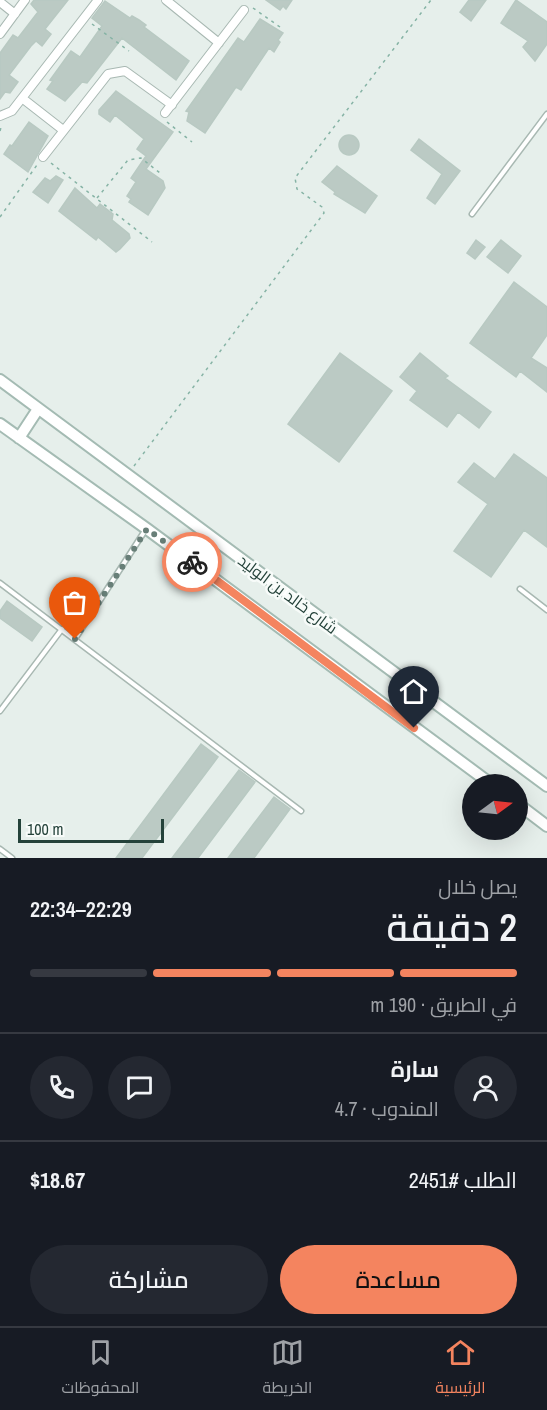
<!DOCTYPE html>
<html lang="ar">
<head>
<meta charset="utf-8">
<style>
	body { margin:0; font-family:"Archivo Narrow",Cairo,sans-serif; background:#242831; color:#f1f3f6; direction:rtl; height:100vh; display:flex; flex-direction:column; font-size:22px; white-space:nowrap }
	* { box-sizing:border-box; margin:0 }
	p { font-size:20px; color:#9ea1a6 }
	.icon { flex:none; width:33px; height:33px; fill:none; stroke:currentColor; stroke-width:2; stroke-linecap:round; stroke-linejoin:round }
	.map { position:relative; height:858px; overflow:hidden; direction:ltr }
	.sheet { display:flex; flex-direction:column; background:#171b24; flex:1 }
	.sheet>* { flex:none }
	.needle { width:39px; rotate:75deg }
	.fabs { position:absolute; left:462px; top:774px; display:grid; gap:12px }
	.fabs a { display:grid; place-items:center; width:66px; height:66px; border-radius:50%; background:#171b24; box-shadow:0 6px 24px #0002; font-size:30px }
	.scale { position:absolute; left:18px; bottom:15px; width:146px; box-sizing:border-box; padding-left:6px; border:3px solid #24423a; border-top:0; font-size:16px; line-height:21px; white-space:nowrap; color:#24423a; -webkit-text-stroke:4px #f7fbf9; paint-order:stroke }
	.pin { position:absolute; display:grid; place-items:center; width:51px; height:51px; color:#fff; margin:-62px -26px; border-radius:50% 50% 50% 0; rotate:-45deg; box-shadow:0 0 6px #0007 }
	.pin .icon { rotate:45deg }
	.courier { position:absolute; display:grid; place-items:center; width:60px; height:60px; margin:-30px; border:4px solid #f4845f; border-radius:50%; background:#fff; color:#222; box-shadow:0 2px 8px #0007 }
	.head em { font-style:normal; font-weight:600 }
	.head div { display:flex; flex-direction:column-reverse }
	.head { display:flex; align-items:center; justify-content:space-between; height:102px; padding:0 30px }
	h1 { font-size:39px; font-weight:600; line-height:45px }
	.bar { display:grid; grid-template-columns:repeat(4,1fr); gap:9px 6px; align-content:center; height:72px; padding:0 30px }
	.bar i { height:8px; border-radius:4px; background:#363941 }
	.bar .current { background:#f4845f }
	.bar p { grid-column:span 4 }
	.line { display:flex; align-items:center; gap:15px; padding:0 30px; border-top:2px solid #363941 }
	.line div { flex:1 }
	.round { display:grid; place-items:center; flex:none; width:63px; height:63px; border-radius:32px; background:#242831 }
	.button { display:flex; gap:12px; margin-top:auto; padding:12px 30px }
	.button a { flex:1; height:69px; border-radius:36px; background:#f4845f; color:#111; font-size:24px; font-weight:600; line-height:69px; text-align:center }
	.button a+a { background:#242831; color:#f1f3f6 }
	.tabs { display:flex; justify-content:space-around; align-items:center; height:84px; border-top:2px solid #363941; background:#171b24; font-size:16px; color:#9ea1a6 }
	.tabs a { display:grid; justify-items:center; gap:3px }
	.tabs .current { color:#f4845f }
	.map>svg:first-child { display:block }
</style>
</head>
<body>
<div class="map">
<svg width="547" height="858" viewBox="0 0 547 858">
	<rect width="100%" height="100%" fill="#e6efeb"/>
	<!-- building -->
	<path fill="#bbcac4" stroke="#b8c9c2" stroke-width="1.5" d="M34 0H68L45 29 51 34 42 46 36 41 31 46 9 75 18 82 10 93 5 92 0 99V53L13 35 18 38 38 12 31 4Z
		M266 0H292L286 9 283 6 280 10Z
		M469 0H486L471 21 460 12Z
		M516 0 547 22V44L535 61 523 47 528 41 501 23Z
		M105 1 130 18 132 16 139 20 146 25 144 27 189 61 176 80 122 38 87 83 82 82 65 101 47 89 53 81 50 80 71 51 80 57 102 26 92 18Z
		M260 19 283 33 278 40 280 42 274 52 269 48 241 90 236 87 205 133 187 121 189 112 186 111 238 38 244 42Z
		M116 91 173 132 146 169 163 181 165 188 148 215 129 202 131 199 127 196 136 182 131 178 146 156 137 149 144 139 115 115 110 122 99 114V110Z
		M29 122 48 136 28 172 4 154 10 145 12 146Z
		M339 145a10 10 0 1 1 20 0a10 10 0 1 1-20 0Z
		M419 139 460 171 435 204 427 198 442 174 411 150Z
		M337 166 377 196 365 213 334 194 335 192 322 182Z
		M56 176 63 180 48 203 33 192 45 178 50 181Z
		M75 188 97 208 100 204 113 214 112 220 129 234 130 238 120 249 116 252 98 237 96 240 59 211Z
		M476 240 485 247 475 259 467 253Z
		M501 240 521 256 508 273 487 257Z
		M514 282 547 307V335L531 358 547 368V392L520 371 516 377 470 343Z
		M340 353 392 391 339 462 288 424Z
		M420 353 448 376 445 378 491 412 479 428 458 412 447 427 410 400 417 391 400 377Z
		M514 454 547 478V547L524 530 491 577 454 551 488 504 458 482 474 463 495 479Z
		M7 601 42 627 32 641 0 618V611Z
		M201 744 218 757 142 858H116Z
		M239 770 255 782 198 858H172Z
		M274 797 290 809 254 858H228Z"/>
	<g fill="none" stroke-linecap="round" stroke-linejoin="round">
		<defs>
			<path id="lane" d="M472 214 547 114
				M0 583 301 811
				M520 589 547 610
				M75 639 146 529
				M0 711 62 629
				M0 849 12 858"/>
			<path id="street" d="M166 0 219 43
				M0 2 15 14
				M0 34 25 0
				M22 98 63 130
				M165 113 244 10
				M0 116 12 111 98 0
				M43 157 108 74 125 71 172 105"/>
			<path id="secondary" d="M0 380 547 786
				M0 424 147 529 491 784
				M19 438 38 409
				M518 804 547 826"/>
		</defs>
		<!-- lane casing -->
		<use href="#lane" stroke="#a8b8b2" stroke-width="7"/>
		<!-- street casing -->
		<use href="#street" stroke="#a8b8b2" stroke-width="10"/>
		<!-- secondary casing -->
		<use href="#secondary" stroke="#a4bbb3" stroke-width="14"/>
		<!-- path -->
		<path stroke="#86b3a5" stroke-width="1.5" stroke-dasharray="3 4.5" stroke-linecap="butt" d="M253 8 280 27
			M92 24 129 51
			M167 122 192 142
			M0 131 2 124
			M51 163 152 242
			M97 198 128 160 141 158 160 173
			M0 217 37 165
			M134 466 324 213 322 207 297 189 295 178 431 0"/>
		<!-- lane -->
		<use href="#lane" stroke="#fff" stroke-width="4"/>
		<!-- street -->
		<use href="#street" stroke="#fff" stroke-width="8"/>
		<!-- secondary -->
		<use href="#secondary" stroke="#fff" stroke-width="10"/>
	</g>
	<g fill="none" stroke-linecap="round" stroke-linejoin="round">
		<!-- done -->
		<path stroke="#687f78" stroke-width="6" stroke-dasharray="0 10.8" d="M75 639 147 529 192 562"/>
		<!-- route -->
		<path stroke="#f4845f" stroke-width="8" d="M192 562 414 728"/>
	</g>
	<g text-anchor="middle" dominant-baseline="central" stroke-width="5" stroke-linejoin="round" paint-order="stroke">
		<!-- street labels -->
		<g font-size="16" fill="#24423a" stroke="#f7fbf9">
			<text transform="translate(288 594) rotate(37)">شارع خالد بن الوليد</text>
		</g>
	</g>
</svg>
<div class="fabs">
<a><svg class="needle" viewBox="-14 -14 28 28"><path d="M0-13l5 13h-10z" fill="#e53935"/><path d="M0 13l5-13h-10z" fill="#9ea1a6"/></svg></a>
</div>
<div class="scale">100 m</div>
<div class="pin" style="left:75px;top:639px;background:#ea580c"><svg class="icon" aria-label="bag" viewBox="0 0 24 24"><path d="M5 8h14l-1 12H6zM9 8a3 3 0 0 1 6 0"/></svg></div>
<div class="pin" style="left:414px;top:728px;background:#1f2937"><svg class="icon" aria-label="home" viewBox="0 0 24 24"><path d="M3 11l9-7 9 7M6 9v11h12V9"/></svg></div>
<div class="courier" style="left:192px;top:562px"><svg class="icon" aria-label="bike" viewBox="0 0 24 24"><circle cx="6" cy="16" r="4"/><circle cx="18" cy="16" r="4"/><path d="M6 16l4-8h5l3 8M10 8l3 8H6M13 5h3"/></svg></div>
</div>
<section class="sheet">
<div class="head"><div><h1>2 دقيقة</h1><p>يصل خلال</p></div><em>22:29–22:34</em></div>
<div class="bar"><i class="current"></i><i class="current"></i><i class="current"></i><i></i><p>في الطريق · 190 m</p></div>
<div class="line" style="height:108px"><a class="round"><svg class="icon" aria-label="person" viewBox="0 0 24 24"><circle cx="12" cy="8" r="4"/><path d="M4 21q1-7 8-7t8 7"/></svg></a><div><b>سارة</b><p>المندوب · 4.7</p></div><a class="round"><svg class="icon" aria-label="chat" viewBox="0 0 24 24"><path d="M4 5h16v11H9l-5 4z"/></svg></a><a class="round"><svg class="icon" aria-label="phone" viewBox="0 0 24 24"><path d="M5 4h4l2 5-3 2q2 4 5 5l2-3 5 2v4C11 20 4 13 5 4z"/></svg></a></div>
<div class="line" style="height:78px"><div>الطلب #2451</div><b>$18.67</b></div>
<div class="button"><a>مساعدة</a><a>مشاركة</a></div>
</section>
<nav class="tabs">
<a class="current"><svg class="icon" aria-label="home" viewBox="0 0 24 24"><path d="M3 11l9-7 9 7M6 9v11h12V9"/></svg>الرئيسية</a>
<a><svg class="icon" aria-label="map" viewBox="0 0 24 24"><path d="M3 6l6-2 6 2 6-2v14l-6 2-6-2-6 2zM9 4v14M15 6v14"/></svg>الخريطة</a>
<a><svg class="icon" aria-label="saved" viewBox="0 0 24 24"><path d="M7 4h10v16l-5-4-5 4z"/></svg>المحفوظات</a>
</nav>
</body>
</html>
